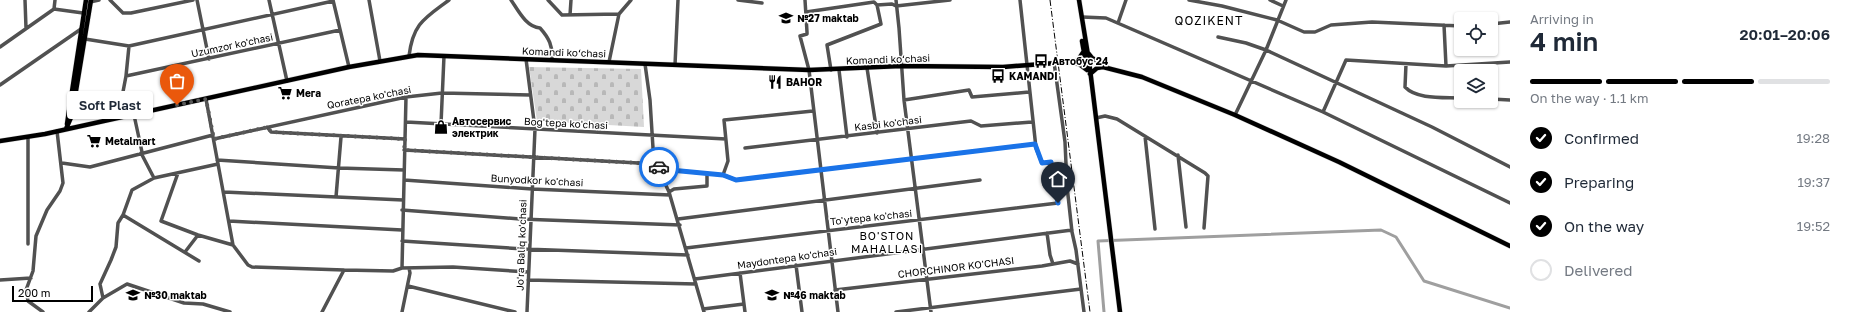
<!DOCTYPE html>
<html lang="en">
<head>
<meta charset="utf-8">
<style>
	body { margin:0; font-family:"Golos Text",sans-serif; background:#f6f6f7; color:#1f2937; height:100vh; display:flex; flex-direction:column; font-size:15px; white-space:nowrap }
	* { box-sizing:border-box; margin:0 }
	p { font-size:13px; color:#747a83 }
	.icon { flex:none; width:22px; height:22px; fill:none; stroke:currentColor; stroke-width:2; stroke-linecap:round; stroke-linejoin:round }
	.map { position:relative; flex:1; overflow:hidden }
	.sheet { display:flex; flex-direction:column; background:#fff; width:340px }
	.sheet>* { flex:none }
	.tools { position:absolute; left:1454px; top:12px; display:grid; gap:8px }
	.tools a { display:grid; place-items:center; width:44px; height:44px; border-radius:4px; background:#fff; box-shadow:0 1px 3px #0004; font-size:20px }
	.scale { position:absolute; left:12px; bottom:10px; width:81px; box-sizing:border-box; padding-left:4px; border:2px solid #000; border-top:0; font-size:11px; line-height:14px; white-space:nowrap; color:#000; -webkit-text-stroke:3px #fff; paint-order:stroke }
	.pin { position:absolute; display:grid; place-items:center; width:34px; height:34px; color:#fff; margin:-41px -17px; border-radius:50% 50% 50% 0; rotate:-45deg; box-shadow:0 0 4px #0007 }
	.pin .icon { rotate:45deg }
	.courier { position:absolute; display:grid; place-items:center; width:40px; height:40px; margin:-20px; border:3px solid #1a73e8; border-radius:50%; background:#fff; color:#222; box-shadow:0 1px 5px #0007 }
	.bubble { position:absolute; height:28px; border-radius:4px; background:#fff; box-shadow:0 1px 3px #0004; font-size:13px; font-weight:600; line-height:28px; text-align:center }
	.head em { font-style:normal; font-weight:600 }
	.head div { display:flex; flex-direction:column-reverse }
	.head { display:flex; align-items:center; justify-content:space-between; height:68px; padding:0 20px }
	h1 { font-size:26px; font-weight:600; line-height:30px }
	.bar { display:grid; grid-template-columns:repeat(4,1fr); gap:6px 4px; align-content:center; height:48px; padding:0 20px }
	.bar i { height:5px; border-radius:3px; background:#e0e1e3 }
	.bar .current { background:#000 }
	.bar p { grid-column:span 4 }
	ol { padding:0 20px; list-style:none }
	li { display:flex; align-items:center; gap:12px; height:44px }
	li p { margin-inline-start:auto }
	li .icon { padding:4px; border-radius:50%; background:#000; color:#fff; stroke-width:4 }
	li:last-child { color:#747a83 }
	li i { width:22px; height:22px; border:2px solid #e0e1e3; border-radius:50% }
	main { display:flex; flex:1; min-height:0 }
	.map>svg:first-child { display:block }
</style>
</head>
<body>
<main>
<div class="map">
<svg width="1510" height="312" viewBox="0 0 1510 312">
	<defs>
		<pattern id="cemetery-stones" width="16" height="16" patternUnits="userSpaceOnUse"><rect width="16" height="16" fill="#d8d8d8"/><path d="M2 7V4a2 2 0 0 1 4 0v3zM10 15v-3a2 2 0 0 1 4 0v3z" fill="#b8b8b8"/></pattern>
	</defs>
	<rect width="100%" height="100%" fill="#fff"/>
	<!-- cemetery -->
	<path fill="url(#cemetery-stones)" d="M529 67 641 69 644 127 537 121Z"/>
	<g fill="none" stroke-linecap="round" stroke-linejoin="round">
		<!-- canal -->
		<path stroke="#9f9f9f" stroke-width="3" d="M1104 312 1098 241 1381 230 1396 237 1424 281 1510 308"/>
		<defs>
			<path id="major" d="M1079 0 1089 61 1120 312
				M1082 41 1087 69
				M1088 53 1092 58 1106 66
				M1071 62 1078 60 1084 51
				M1090 74 1097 68 1103 67 1142 77 1235 115 1339 162 1510 246
				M67 124 86 0
				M66 129 72 115 91 0
				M0 141 45 134 349 67 418 55 809 70 901 66 1003 67 1069 62 1079 64 1087 70"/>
		</defs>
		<!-- major casing -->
		<use href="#major" stroke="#dbdbdb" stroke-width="5.5"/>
		<!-- minor -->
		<path stroke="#515151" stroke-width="3.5" d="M25 0 26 28
			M110 0 123 13H131L193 0
			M197 0 209 59
			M269 0 287 81
			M333 0 349 67
			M369 0 380 61
			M511 0C518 10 526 27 540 28 549 38 553 46 552 60
			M548 0 562 15 619 14
			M738 0 762 3
			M805 0 807 32V34L800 36 809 70 838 312
			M896 0 899 28 904 100 931 312
			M1189 0 1222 6 1277 20 1304 32H1315L1331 25 1372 22 1461 26
			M1270 0 1283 6
			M90 2 99 0
			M54 9 83 13
			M54 9 55 0
			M806 12 874 2 877 5 892 4 896 6 950 0
			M570 15 571 0
			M1082 17 1106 18 1323 112 1510 203
			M1118 23 1126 0
			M1491 24 1510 22
			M1444 25 1446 66
			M1218 37 1246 43 1266 50 1432 127 1510 167
			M85 39 129 46 333 1
			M0 47 54 9
			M409 56C413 23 425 18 449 0
			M526 59 535 129 527 312
			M609 62 619 14 631 0
			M1054 62 1065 142 1067 186 1072 232 1076 250 1084 312
			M645 64 650 100 653 148 656 164 669 192 704 312
			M1406 64 1405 87C1417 100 1445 97 1461 98
			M675 65 678 0
			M867 68 877 133
			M831 70 827 45 881 24 877 5
			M839 70 847 137
			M126 76 340 30
			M0 85 81 29
			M206 99 233 245 248 265 252 267 344 270
			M1491 99 1510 100
			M904 100 969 90 972 97 1029 92
			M1323 112 1346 60 1446 66 1510 62
			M134 115 142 152
			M1235 115 1266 50 1286 0
			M118 118 126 76 129 46
			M1096 118 1105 116 1117 119 1205 173 1208 176 1204 228
			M406 122 726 139
			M441 124 444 56
			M267 127 271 132 405 139
			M1145 136 1155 229
			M214 139 406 97 442 93 530 95
			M745 148 971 121 981 126 1032 122
			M404 150 656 164
			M141 153 154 178
			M1178 155 1186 227
			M217 160 339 168 404 170
			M62 163 90 167 213 135
			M660 169 723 175 736 180 1035 144
			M178 173 161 221 198 235 233 245
			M723 175 728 161 724 120 813 111
			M404 180 532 189 670 195
			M224 192 403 200
			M669 192 674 189 707 186V173
			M336 197 341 137
			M402 210 520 219 680 225
			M123 215 199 261
			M678 219 980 180
			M229 221 402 230
			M1047 233 1050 255 1053 264
			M402 241 524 249 688 255
			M28 244V137
			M686 248 1058 203 1051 162 1042 163 1036 148 1020 0
			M185 252 198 235
			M796 265 802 312
			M402 268 406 97
			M740 273 745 312
			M695 279 1072 230
			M0 280 31 278
			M528 280 696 284
			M408 286 515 312
			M835 290 1042 266 1070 261 1078 264
			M103 298 100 284 111 260 116 247 118 223 123 215 132 190 154 178 218 164
			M703 309 744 304
			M43 312 28 301 26 290 33 271 36 236 47 210 60 191 63 183 57 131
			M89 312 103 298 127 284 184 303 203 304 230 312
			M322 312 344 270 393 271 402 268 453 267 528 272
			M402 312 410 273 409 268
			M896 312 1081 289"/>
		<!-- major -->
		<use href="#major" stroke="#000" stroke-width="4.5"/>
		<!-- rail -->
		<path stroke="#000" stroke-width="1" stroke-dasharray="6 2 1 2" stroke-linecap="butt" d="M1050 0 1090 312"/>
	</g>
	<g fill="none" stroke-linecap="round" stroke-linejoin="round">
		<!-- done -->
		<path stroke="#595959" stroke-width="4" stroke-dasharray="0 7.2" d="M177 105 206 99 214 139 268 127 271 132 405 139 404 150 656 164 659 167"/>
		<!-- route -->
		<path stroke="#1a73e8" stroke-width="5" d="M659 167 660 169 723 175 736 180 1035 144 1042 163 1051 162 1058 203"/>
	</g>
	<!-- icons -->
	<defs>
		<symbol id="school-bare" viewBox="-9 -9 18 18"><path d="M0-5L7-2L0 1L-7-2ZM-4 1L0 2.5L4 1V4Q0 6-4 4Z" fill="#000" stroke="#fff" stroke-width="2.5" paint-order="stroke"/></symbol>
		<symbol id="bus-bare" viewBox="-9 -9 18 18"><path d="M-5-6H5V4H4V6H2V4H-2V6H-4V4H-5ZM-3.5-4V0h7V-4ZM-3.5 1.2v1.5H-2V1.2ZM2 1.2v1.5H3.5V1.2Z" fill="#000" stroke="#fff" stroke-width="2.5" paint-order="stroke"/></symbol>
		<symbol id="restaurant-bare" viewBox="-9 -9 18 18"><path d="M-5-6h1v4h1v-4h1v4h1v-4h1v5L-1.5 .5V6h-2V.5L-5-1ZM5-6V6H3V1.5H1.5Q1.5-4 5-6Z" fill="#000" stroke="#fff" stroke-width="2.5" paint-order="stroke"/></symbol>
		<symbol id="supermarket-bare" viewBox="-9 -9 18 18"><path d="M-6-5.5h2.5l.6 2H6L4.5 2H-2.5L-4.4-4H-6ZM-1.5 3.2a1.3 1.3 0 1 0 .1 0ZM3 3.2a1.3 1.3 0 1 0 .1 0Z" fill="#000" stroke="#fff" stroke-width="2.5" paint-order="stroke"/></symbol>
		<symbol id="shop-bare" viewBox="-9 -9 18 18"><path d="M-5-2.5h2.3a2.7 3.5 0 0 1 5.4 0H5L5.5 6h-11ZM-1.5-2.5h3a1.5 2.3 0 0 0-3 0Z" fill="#000" stroke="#fff" stroke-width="2.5" paint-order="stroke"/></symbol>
	</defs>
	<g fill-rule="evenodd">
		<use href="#school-bare" x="776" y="8" width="20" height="20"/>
		<use href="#bus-bare" x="1031" y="51" width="20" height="20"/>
		<use href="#bus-bare" x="988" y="66" width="20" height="20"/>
		<use href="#restaurant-bare" x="765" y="72" width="20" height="20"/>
		<use href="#supermarket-bare" x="275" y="83" width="20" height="20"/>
		<use href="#shop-bare" x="431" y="117" width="20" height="20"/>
		<use href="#supermarket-bare" x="84" y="131" width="20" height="20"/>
		<use href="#school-bare" x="123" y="285" width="20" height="20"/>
		<use href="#school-bare" x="762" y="285" width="20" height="20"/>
	</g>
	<g text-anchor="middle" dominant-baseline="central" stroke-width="3" stroke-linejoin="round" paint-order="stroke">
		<!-- poi labels -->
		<g font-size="10" font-weight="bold" fill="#000" stroke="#fff" text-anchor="start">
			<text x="797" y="18">№27 maktab</text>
			<text x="1052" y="61">Автобус 24</text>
			<text x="1009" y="76">KAMANDI</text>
			<text x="786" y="82">BAHOR</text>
			<text x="296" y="93">Мега</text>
			<text x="452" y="121">Автосервис<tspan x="452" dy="12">электрик</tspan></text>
			<text x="105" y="141">Metalmart</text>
			<text x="144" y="295">№30 maktab</text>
			<text x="783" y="295">№46 maktab</text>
		</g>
		<!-- street labels -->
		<g font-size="10" fill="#000" stroke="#fff">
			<text transform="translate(232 45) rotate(-12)">Uzumzor ko'chasi</text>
			<text transform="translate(564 52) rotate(2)">Komandi ko‘chasi</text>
			<text transform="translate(888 59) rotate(-2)">Komandi ko‘chasi</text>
			<text transform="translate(369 97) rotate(-11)">Qoratepa ko'chasi</text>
			<text transform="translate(566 123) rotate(3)">Bog'tepa ko'chasi</text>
			<text transform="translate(888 123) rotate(-7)">Kasbi ko'chasi</text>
			<text transform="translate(537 180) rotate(3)">Bunyodkor ko'chasi</text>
			<text transform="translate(871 217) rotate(-6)">To'ytepa ko'chasi</text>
			<text transform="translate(521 245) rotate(-88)">Jo'ra Baliq ko'chasi</text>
			<text transform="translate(787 258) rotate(-8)">Maydontepa ko'chasi</text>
			<text transform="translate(956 267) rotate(-7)">CHORCHINOR KO'CHASI</text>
		</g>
		<!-- neighbourhood labels -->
		<g font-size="11" letter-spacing="1" fill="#000" stroke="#fff">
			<text x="887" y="235">BO'STON<tspan x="887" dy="13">MAHALLASI</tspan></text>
		</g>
		<!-- quarter labels -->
		<g font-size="12" letter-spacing="1" fill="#000" stroke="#fff">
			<text x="1209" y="20">QOZIKENT</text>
		</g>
	</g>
</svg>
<div class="tools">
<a><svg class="icon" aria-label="locate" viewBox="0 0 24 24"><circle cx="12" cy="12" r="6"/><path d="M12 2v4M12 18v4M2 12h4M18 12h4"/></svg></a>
<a><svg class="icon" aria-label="layers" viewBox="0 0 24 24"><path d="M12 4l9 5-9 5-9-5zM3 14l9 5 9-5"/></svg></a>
</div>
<div class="scale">200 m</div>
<div class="pin" style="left:177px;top:105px;background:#ea580c"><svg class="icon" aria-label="bag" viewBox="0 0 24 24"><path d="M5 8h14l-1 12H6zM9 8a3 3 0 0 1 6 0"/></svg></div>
<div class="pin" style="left:1058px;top:203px;background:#1f2937"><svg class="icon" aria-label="home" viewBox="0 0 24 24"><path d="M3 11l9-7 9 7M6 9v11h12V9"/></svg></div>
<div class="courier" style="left:659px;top:167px"><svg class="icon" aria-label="car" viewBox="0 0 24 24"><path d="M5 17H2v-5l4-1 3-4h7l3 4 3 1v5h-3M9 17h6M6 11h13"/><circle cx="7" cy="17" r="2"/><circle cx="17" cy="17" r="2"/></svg></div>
<div class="bubble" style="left:67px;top:91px;width:86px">Soft Plast</div>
</div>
<section class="sheet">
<div class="head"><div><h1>4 min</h1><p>Arriving in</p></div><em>20:01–20:06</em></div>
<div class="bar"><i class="current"></i><i class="current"></i><i class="current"></i><i></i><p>On the way · 1.1 km</p></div>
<ol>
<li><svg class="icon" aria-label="check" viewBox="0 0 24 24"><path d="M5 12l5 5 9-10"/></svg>Confirmed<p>19:28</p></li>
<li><svg class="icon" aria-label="check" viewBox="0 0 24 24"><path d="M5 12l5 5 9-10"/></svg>Preparing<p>19:37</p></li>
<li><svg class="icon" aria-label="check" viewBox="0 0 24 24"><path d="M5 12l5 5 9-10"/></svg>On the way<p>19:52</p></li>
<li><i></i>Delivered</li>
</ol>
</section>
</main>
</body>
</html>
